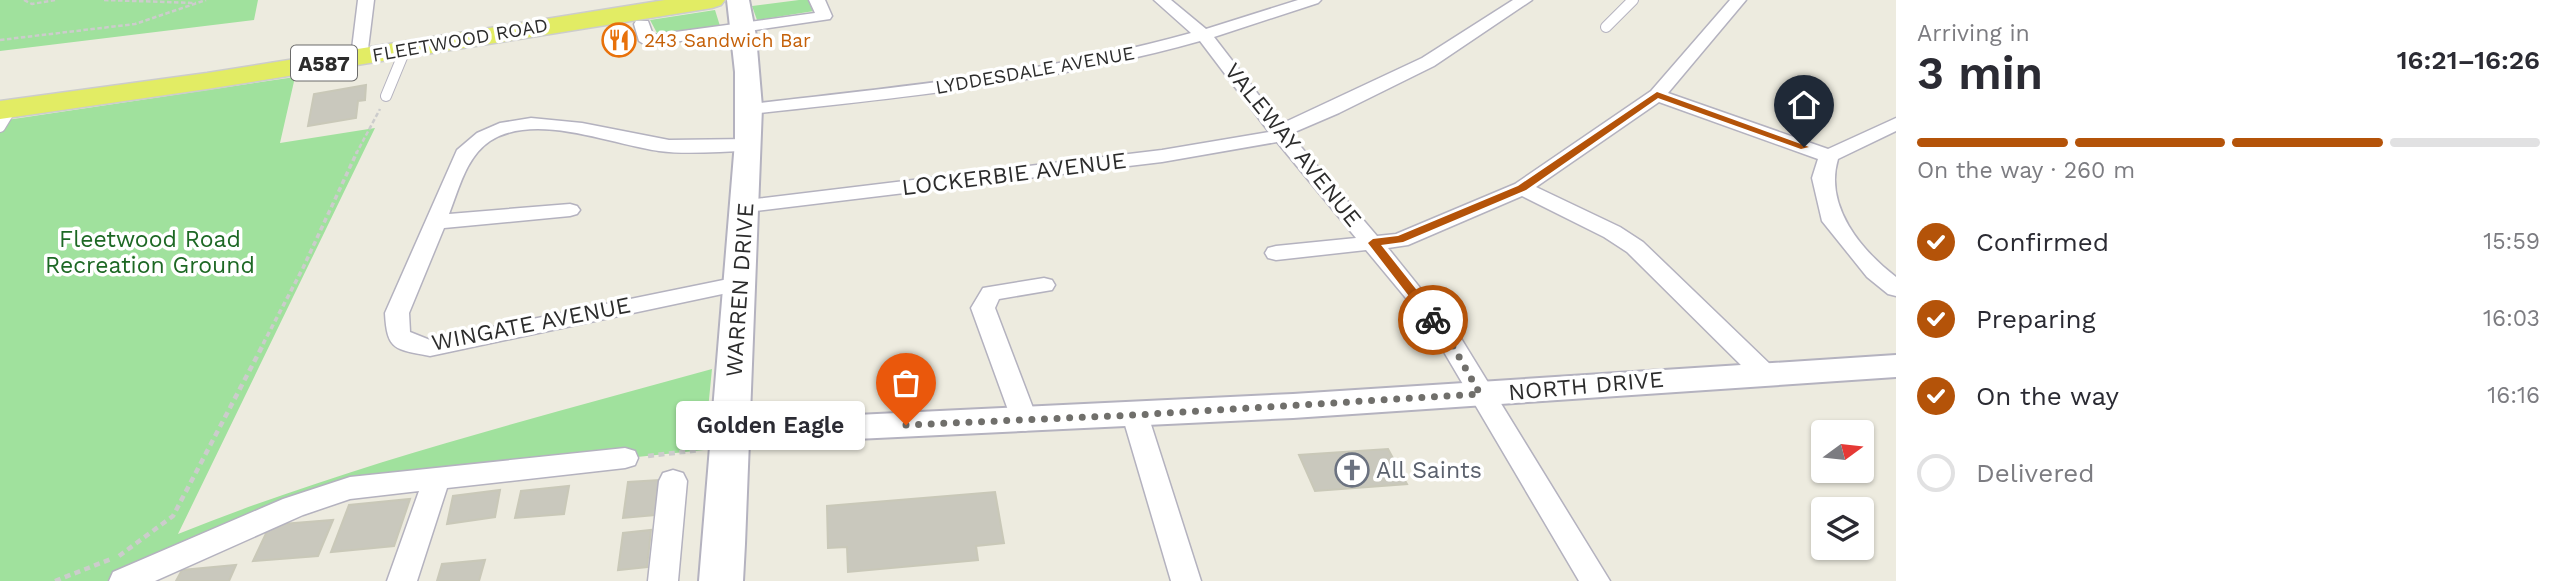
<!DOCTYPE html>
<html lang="en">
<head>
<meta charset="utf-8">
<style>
	body { margin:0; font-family:"Work Sans",sans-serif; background:#f2f2f3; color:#2b2b33; height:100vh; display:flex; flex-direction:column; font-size:26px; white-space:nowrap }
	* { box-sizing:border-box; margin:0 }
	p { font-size:23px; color:#7c7c81 }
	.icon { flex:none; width:38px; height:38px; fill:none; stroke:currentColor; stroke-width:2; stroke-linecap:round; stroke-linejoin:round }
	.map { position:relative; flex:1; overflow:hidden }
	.details { display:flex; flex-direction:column; background:#fff; width:665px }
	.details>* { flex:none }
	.needle { width:46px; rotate:75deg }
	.tools { position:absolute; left:1811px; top:420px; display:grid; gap:14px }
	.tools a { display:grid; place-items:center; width:63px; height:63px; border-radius:7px; background:#fff; box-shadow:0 2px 5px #0004; font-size:35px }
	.pin { position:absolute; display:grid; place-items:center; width:60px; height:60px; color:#fff; margin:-72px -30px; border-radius:50% 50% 50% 0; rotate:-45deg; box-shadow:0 0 7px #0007 }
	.pin .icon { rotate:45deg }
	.courier { position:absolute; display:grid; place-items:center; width:70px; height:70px; margin:-35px; border:5px solid #b45309; border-radius:50%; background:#fff; color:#222; box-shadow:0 2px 9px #0007 }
	.bubble { position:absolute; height:49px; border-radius:7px; background:#fff; box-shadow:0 2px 5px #0004; font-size:23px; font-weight:600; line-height:49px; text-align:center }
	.summary em { font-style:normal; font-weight:600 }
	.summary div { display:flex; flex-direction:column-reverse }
	.summary { display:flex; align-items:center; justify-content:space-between; height:119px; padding:0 21px }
	h1 { font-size:46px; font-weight:600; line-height:52px }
	.bar { display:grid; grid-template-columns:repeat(4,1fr); gap:10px 7px; align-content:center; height:84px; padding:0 21px }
	.bar i { height:9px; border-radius:5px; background:#e1e1e2 }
	.bar .selected { background:#b45309 }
	.bar p { grid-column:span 4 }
	ol { padding:0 21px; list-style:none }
	li { display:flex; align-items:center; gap:21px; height:77px }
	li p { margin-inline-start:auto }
	li .icon { padding:7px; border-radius:50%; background:#b45309; color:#fff; stroke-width:4 }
	li:last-child { color:#7c7c81 }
	li i { width:38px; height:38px; border:4px solid #e1e1e2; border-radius:50% }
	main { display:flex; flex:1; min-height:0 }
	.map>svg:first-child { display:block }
</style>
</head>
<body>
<main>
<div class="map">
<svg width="1896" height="581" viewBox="0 0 1896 581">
	<rect width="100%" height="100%" fill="#edebdf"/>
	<!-- green -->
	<path fill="#a0e19d" d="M0 0H258L254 20 0 51Z
		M799 0H810L814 11 757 20 752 6Z
		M715 10 720 26 657 33 650 20Z
		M295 77 280 143 375 128 178 534C352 464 532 419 712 369L704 450 350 487 124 581H0V121Z"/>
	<!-- building -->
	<path fill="#c9c8bd" stroke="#c9c8b8" stroke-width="2" d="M366 85 365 100 358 101 356 118 308 126 314 94Z
		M1388 449 1407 484 1315 491 1299 455Z
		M659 480 655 515 623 518 628 482Z
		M569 486 564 514 515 518 521 491Z
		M500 490 495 517 447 524 453 496Z
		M995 492 1004 543 976 546 978 560 848 572 847 547 828 548 827 506Z
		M410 499 394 546 331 552 349 505Z
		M333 520 318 556 253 561 270 525Z
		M651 530 647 567 618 570 623 533Z
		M485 560 479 581H437L442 564Z
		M236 565 229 581H176L182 570Z"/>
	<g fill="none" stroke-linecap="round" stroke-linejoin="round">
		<defs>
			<path id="service" d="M1606 27 1633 0
				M386 96 405 50
				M0 127 11 109"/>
			<path id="minor" d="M358 0H374L367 57 359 62 351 57Z
				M809 0H825L832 16 830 19 647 46 639 41 634 24 636 21H648L653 35 815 13Z
				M1154 0H1171L1206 29 1298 0H1321L1318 3 1214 37 1281 124 1422 58 1513 0H1532L1434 66 1339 113 1290 134 1377 236 1396 234 1515 184 1651 91 1730 0H1746L1668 93 1828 149 1896 118V131L1838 159C1824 206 1861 250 1896 277V296L1888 294 1867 277 1822 221 1812 178 1818 159 1659 102 1536 187 1620 227 1643 242 1772 366 1775 372 1772 378 1763 381 1754 378 1627 252 1604 237 1522 196 1408 245 1388 248 1462 340 1610 581H1579L1444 352 1410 303 1366 250 1276 260 1268 258 1265 253 1268 248 1276 246 1356 238 1277 142 1162 162 747 212 740 210 737 206 740 202 747 200 1162 150 1269 132 1200 41C1054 82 901 98 750 114L741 109 750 104C898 87 1048 73 1191 33Z
				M531 118 582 123 669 140 750 139 760 145 750 151C720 151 689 155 659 151 609 144 536 112 490 141 466 157 459 189 449 214L570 204 577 206 580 210 577 214 570 216 444 228 409 313 410 332 430 340 738 277 746 279 749 284 746 289 430 356C395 349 387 351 385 313L457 150 477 133 500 123Z
				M1044 278 1052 280 1055 285 1052 290 999 299 995 308 1038 421 1034 428 1025 431 1016 428 1012 421 971 308 983 288Z
				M1135 405 1144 408 1148 415 1201 581H1171L1122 415 1126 408Z
				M625 448 635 451 638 458 635 465 625 468 447 488 417 581H387L419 491 350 499 303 515 155 581H109L113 572 283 499 350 477Z
				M673 470 683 473 687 481 678 581H648L659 481 663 473Z"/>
			<path id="tertiary" d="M1896 355V377L1293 418 730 445 719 442 714 433 719 424 730 421 1293 394Z"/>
			<path id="secondary" d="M727 0H749L756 36 762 107 745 544 743 581H699L735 142V72Z"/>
			<path id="primary" d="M665 0H725L721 5 712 8 207 89 0 119V101L207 73Z"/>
		</defs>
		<!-- service casing -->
		<use href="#service" stroke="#b4b2bf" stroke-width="12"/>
		<!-- minor casing -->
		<use href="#minor" stroke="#b4b2bf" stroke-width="3"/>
		<!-- tertiary casing -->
		<use href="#tertiary" stroke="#b4b2bf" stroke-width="4"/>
		<!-- secondary casing -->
		<use href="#secondary" stroke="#b4b2bf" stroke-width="4"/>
		<!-- primary casing -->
		<use href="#primary" stroke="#ccc" stroke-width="3"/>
		<!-- path-far2 -->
		<path stroke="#ccc" stroke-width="2.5" stroke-dasharray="4.5 2.5" stroke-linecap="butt" d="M24 0 32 4 55 0
			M104 0 196 3
			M0 40 135 24 206 0
			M356 154 380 109"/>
		<!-- path-far1 -->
		<path stroke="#ccc" stroke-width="3.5" stroke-dasharray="5 3.5" stroke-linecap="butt" d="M263 344 303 268 357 152"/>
		<!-- path -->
		<path stroke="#ccc" stroke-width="4.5" stroke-dasharray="6 4.5" stroke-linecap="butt" d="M648 456 700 450
			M119 556 173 516 264 343
			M55 581 111 559"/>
		<!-- service -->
		<use href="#service" stroke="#fff" stroke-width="10"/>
		<!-- minor -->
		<use href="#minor" fill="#fff" fill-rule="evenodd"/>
		<!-- tertiary -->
		<use href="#tertiary" fill="#fff" fill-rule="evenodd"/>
		<!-- secondary -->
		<use href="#secondary" fill="#fff" fill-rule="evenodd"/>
		<!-- primary -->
		<use href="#primary" fill="#e2ec64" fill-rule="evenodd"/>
	</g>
	<!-- route -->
	<path fill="#b45309" d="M1657 92 1809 147 1801 149 1658 98 1526 190 1403 242 1381 245 1438 317 1439 320 1433 323 1429 322 1368 243 1373 239 1398 236 1518 186Z"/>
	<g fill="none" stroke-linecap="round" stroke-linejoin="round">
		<!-- done -->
		<path stroke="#706f6b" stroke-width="7" stroke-dasharray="0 12.6" d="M906 425 1135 415 1480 394 1453 346 1433 320"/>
	</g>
	<!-- icons -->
	<defs>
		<symbol id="restaurant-ring" viewBox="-11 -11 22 22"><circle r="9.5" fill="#fff" stroke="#e8710a" stroke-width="1.5"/><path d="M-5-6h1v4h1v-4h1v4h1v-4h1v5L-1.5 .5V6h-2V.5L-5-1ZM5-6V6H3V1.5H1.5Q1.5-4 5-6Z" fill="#e8710a"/></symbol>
		<symbol id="church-ring" viewBox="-11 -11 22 22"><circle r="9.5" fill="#fff" stroke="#6b7280" stroke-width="1.5"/><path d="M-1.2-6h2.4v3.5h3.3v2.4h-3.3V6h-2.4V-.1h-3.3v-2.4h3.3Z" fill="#6b7280"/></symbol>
	</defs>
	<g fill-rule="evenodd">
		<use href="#restaurant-ring" x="600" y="21" width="38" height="38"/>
		<use href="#church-ring" x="1333" y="451" width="38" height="38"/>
	</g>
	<g text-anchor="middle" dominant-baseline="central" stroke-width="7" stroke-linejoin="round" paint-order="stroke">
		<!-- far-street labels -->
		<g font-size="19" fill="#2c2c2c" stroke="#fff">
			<text transform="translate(460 40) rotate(-10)">FLEETWOOD ROAD</text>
			<text transform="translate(1035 70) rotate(-10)">LYDDESDALE AVENUE</text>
		</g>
		<!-- far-food labels -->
		<g font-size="19" fill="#c56008" stroke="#fff" text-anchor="start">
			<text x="644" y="40">243 Sandwich Bar</text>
		</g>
		<!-- shield labels -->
		<rect fill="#fff" stroke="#6b6b6b" stroke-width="2" x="291" y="45.5" width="66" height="35" rx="5"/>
		<g font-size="21" font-weight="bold" fill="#2c2c2c">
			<text x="324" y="63">A587</text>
		</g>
		<!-- street labels -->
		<g font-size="23" fill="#2c2c2c" stroke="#fff">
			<text transform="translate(1293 145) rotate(51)">VALEWAY AVENUE</text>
			<text transform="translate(1014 174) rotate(-7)">LOCKERBIE AVENUE</text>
			<text transform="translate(740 290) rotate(-86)">WARREN DRIVE</text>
			<text transform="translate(531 324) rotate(-11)">WINGATE AVENUE</text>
			<text transform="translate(1586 386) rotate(-5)">NORTH DRIVE</text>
		</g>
		<!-- park labels -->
		<g font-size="23" fill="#1d6824" stroke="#fff">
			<text x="150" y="239">Fleetwood Road<tspan x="150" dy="26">Recreation Ground</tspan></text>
		</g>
		<!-- worship labels -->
		<g font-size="23" fill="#5b616d" stroke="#fff" text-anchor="start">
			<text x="1376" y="470">All Saints</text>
		</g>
	</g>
</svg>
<div class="tools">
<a><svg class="needle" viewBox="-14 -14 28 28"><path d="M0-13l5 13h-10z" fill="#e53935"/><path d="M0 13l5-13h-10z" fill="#7c7c81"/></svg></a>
<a><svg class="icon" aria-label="layers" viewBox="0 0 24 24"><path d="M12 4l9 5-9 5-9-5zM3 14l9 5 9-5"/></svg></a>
</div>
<div class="pin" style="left:906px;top:425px;background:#ea580c"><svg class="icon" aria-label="bag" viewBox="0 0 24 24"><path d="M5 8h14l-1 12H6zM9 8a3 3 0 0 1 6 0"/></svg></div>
<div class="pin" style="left:1804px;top:147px;background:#1f2937"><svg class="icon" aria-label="home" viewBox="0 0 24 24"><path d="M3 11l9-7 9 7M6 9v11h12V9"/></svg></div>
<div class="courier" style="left:1433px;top:320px"><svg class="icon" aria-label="bike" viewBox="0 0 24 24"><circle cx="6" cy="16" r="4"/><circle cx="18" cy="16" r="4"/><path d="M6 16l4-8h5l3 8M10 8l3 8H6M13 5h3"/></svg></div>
<div class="bubble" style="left:676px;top:401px;width:189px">Golden Eagle</div>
</div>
<section class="details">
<div class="summary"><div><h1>3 min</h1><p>Arriving in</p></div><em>16:21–16:26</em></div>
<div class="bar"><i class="selected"></i><i class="selected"></i><i class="selected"></i><i></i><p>On the way · 260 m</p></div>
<ol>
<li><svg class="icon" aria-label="check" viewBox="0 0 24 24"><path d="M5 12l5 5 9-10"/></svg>Confirmed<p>15:59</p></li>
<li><svg class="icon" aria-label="check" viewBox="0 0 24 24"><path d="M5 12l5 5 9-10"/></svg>Preparing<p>16:03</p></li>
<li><svg class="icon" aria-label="check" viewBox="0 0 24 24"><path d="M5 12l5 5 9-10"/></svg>On the way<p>16:16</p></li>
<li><i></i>Delivered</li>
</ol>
</section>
</main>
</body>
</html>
